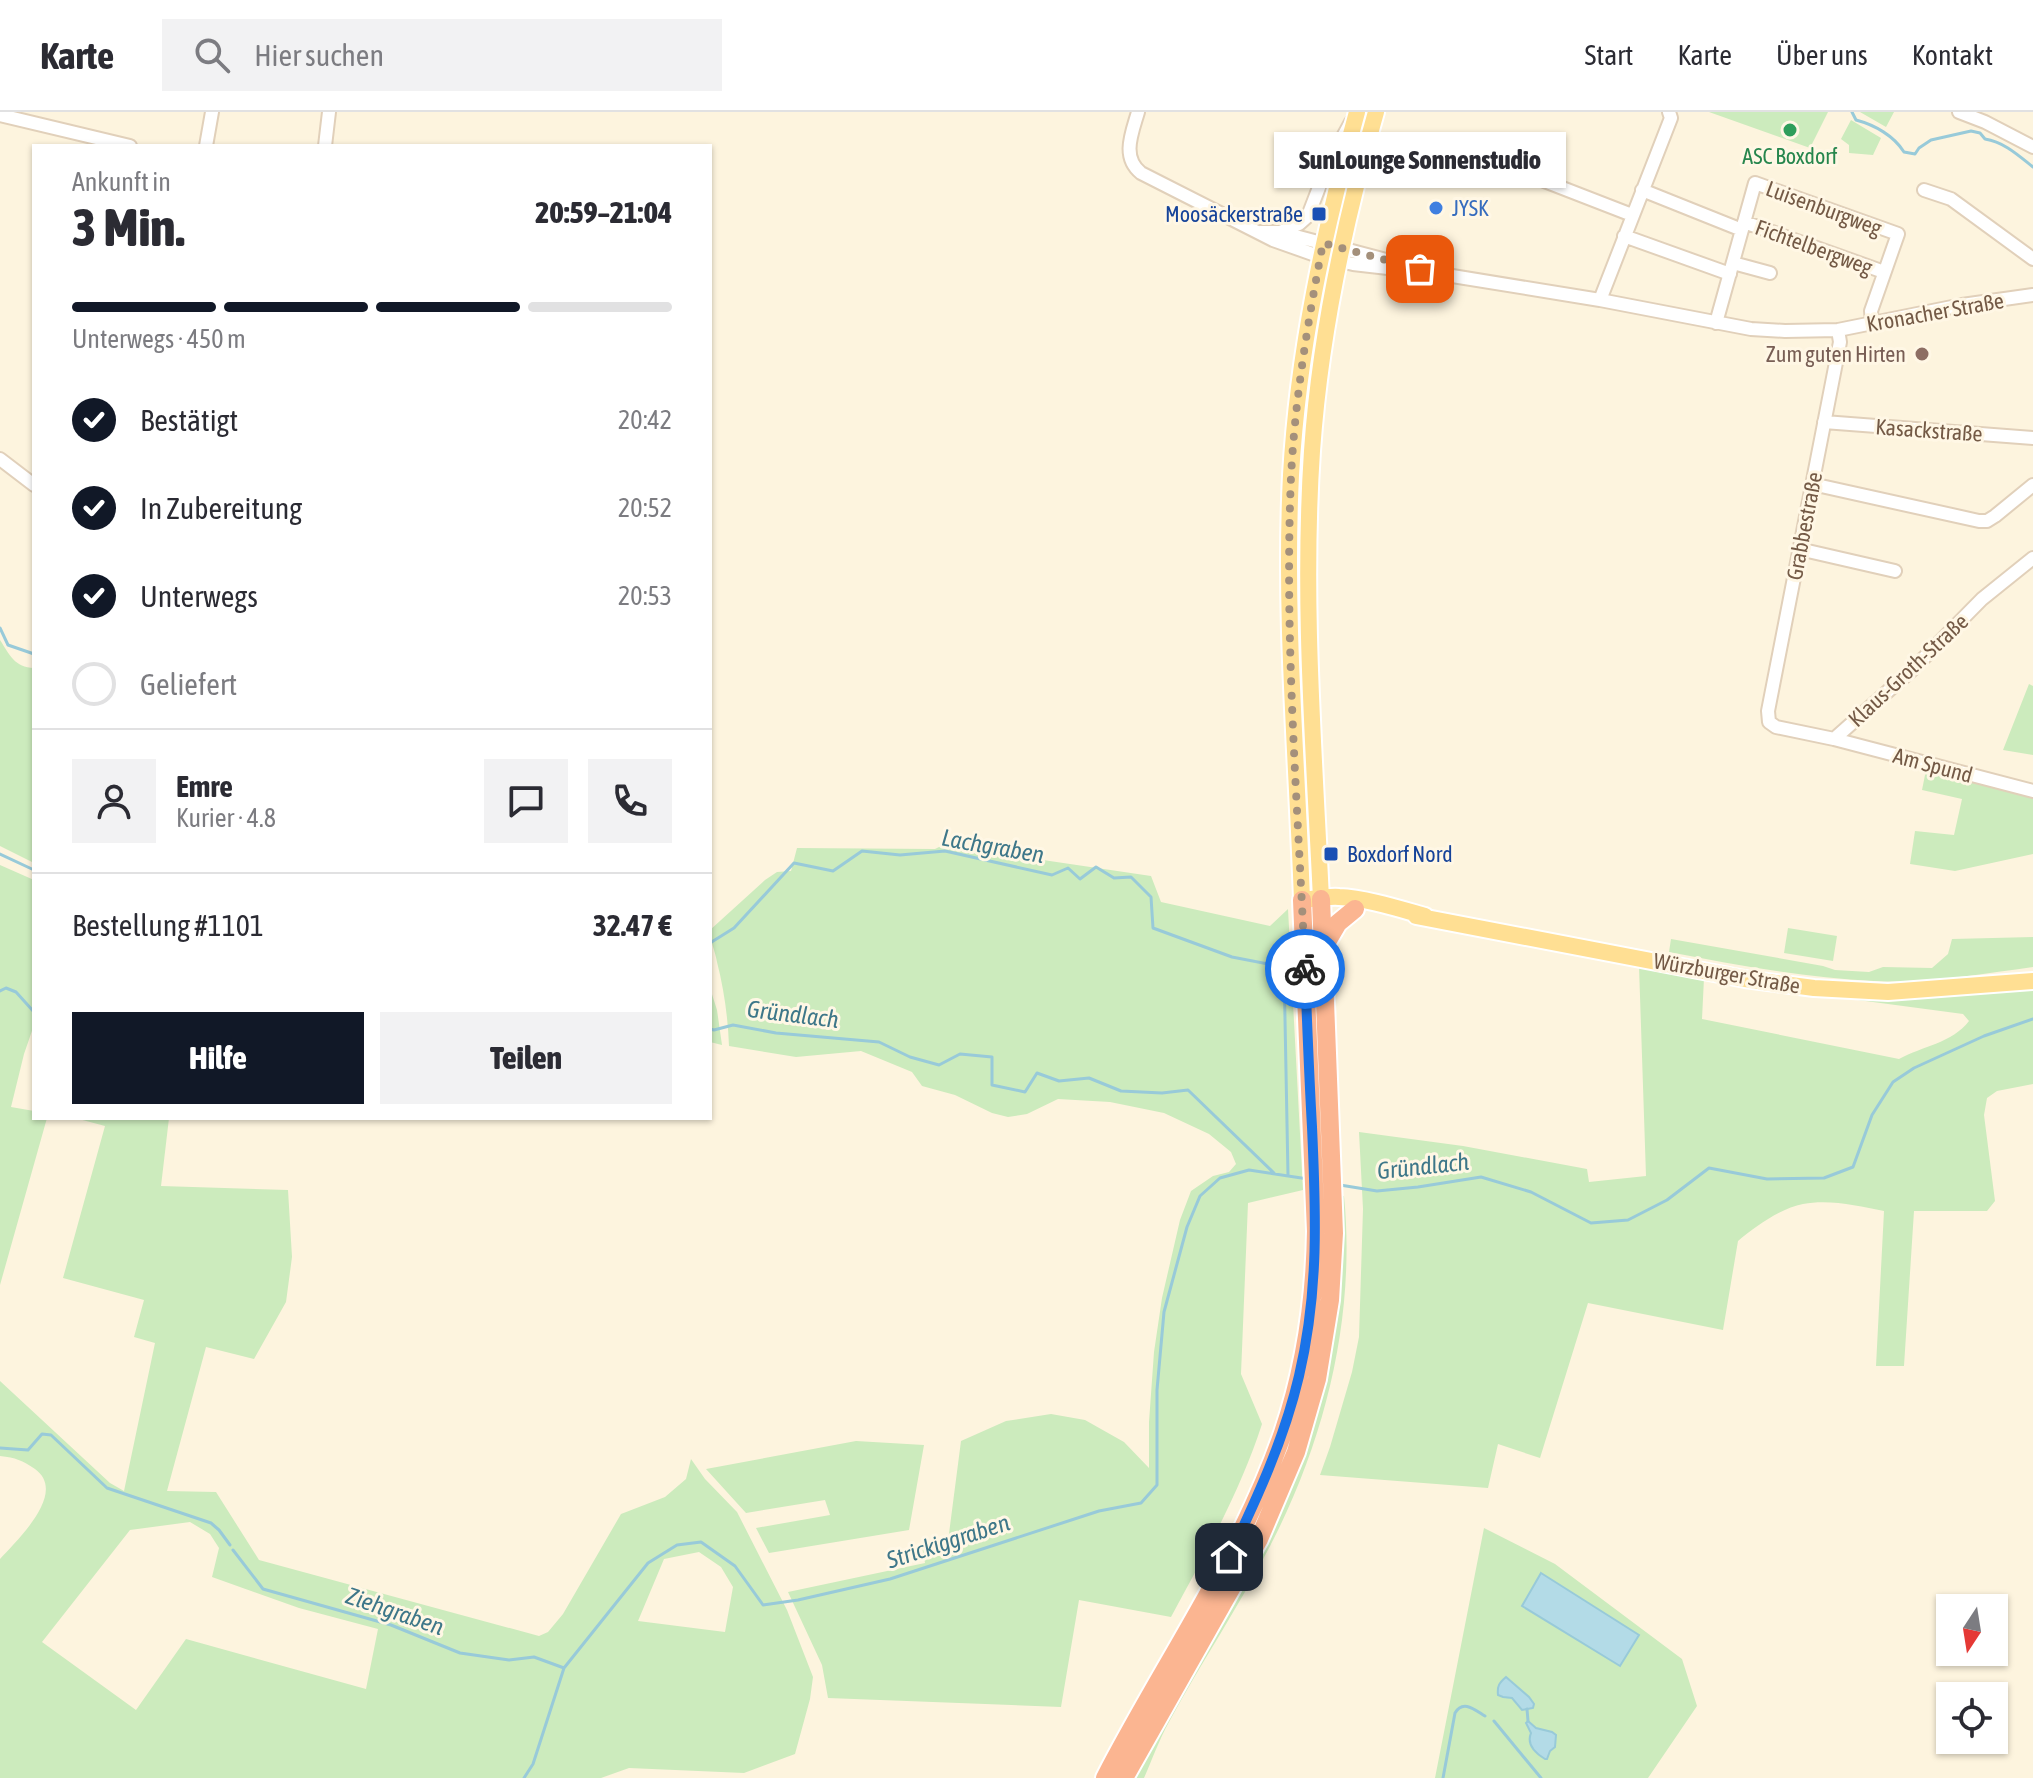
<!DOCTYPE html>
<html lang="de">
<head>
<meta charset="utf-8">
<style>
	body { margin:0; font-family:"Asap Condensed",sans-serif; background:#f2f2f3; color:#2b2b33; height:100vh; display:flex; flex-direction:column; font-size:30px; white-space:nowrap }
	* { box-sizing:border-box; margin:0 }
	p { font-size:26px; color:#7c7c81 }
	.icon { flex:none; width:44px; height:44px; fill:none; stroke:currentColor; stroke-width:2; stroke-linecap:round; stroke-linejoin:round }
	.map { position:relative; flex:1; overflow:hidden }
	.side { position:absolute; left:32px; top:32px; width:680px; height:976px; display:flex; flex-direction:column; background:#fff; border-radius:0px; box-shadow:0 2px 6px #0004 }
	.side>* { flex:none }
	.needle { width:52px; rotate:192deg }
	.tools { position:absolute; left:1936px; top:1482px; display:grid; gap:16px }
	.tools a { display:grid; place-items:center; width:72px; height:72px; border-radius:0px; background:#fff; box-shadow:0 2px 6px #0004; font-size:40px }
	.pin { position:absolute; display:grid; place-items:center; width:68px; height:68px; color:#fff; margin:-34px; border-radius:16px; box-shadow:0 4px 12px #0006 }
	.courier { position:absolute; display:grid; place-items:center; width:80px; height:80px; margin:-40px; border:6px solid #1a73e8; border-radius:50%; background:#fff; color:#222; box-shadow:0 2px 10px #0007 }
	.bubble { position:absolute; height:56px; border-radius:0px; background:#fff; box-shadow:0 2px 6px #0004; font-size:26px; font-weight:800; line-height:56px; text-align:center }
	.headline em { font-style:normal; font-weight:800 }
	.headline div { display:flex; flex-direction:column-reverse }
	.headline { display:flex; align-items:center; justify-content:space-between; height:136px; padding:0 40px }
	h1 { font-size:52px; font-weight:800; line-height:60px }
	.bar { display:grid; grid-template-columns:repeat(4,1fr); gap:12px 8px; align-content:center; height:96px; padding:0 40px }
	.bar i { height:10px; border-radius:6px; background:#e1e1e2 }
	.bar .on { background:#111827 }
	.bar p { grid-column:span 4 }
	.line { display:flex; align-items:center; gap:20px; padding:0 40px; border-top:2px solid #e1e1e2 }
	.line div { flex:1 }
	.round { display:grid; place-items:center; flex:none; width:84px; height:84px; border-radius:0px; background:#f2f2f3 }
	ol { padding:0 40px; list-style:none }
	li { display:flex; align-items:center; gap:24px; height:88px }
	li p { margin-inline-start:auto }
	li .icon { padding:8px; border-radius:50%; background:#111827; color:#fff; stroke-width:4 }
	li:last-child { color:#7c7c81 }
	li i { width:44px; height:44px; border:4px solid #e1e1e2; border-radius:50% }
	.action { display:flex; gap:16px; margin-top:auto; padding:16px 40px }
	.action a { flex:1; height:92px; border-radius:0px; background:#111827; color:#fff; font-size:32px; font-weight:800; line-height:92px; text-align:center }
	.action a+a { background:#f2f2f3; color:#2b2b33 }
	header { display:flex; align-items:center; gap:48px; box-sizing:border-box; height:112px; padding:0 40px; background:#fff; border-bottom:2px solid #e1e1e2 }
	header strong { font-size:38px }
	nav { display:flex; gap:44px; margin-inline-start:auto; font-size:28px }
	.search { width:560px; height:72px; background:#f2f2f3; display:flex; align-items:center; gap:20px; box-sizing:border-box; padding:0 28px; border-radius:0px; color:#7c7c81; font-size:30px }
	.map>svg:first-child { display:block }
</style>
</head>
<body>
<header>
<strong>Karte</strong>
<div class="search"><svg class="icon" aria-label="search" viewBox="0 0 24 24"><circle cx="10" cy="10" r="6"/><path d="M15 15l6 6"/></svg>Hier suchen</div>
<nav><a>Start</a><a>Karte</a><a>Über uns</a><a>Kontakt</a></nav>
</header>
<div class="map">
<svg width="2033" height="1666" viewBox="0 0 2033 1666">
	<rect width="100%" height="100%" fill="#fdf4de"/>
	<!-- green -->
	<path fill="#ccebbd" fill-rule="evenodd" d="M1709 0H1828L1810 36Z
		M1860 0H1894L1886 15Z
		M1851 8 1881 26 1873 43 1849 41V33L1841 27Z
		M1325 152 1328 153C1320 195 1312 238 1310 281L1314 766H1311L1307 677 1301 622 1296 533V392L1301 316Z
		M0 528C9 542 15 556 34 556V751L0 734Z
		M2029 572 2033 574V643L2003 638Z
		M1926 658 2033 686V742L1955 759 1910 752 1915 719 1954 723 1962 687 1922 678Z
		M943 733 1151 764 1161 790 1270 814 1288 797 1303 1078 1248 1091 1241 1262 1262 1312C1240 1380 1205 1442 1171 1505L1079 1488 1061 1595 828 1586 822 1553 788 1480 925 1451 922 1434 947 1437 961 1329 1006 1309 1051 1302 1085 1308 1124 1330 1149 1356V1310L1154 1240 1162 1186 1180 1108 1191 1079 1213 1064 1229 1060 1236 1052 1231 1040 1209 1022 1164 1001 1110 990 1058 987 1027 1002 1008 1005 992 1001 955 983 922 974 912 960 861 939 796 945 729 934C728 906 724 877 717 850 715 838 710 830 710 818L765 768 777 760 791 759 797 736 935 737Z
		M0 753 34 768V913L24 942 11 995 34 999V1006H47L0 1173Z
		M1788 816 1837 824 1833 849 1784 841Z
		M2033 825V855C1981 862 1927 872 1874 869 1805 866 1737 853 1669 840L1671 827 1823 854 1835 858 1869 860 1883 855 1932 856 1948 842 1952 827Z
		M1639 854 1704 866 1702 907 1899 947C1923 934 1952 931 1969 909L1963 902 1858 888 2033 874V972L1997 979 1987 986 1984 1003 1995 1089 1987 1099H1914L1904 1254H1876L1884 1099C1858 1094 1830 1087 1803 1092 1781 1096 1755 1115 1738 1129L1723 1218 1588 1191 1540 1346 1498 1332 1488 1376 1320 1363 1330 1335 1352 1260 1359 1225 1363 1097 1359 1020 1463 1034 1587 1057 1589 1070 1646 1064Z
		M710 876 717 898 722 933 710 930Z
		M75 1006H169L161 1074 288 1078 292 1145 286 1190 254 1247 206 1235 167 1379 216 1380 259 1448 539 1524 548 1520 563 1502 621 1402 665 1385 686 1367 691 1347 705 1367 737 1400 787 1498 813 1565 810 1587 795 1642 744 1661 629 1656 601 1666H0V1447C17 1428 68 1381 35 1357 22 1348 16 1346 0 1344V1269L110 1371 124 1379 155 1231 134 1225 144 1188 63 1166 105 1014ZM190 1410 210 1422 219 1436 212 1465 299 1496 378 1517 366 1577 186 1527 136 1598 42 1530 130 1418ZM699 1440 721 1455 733 1475 725 1520 638 1509 664 1447Z
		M1339 1084H1344C1356 1205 1325 1329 1269 1436 1238 1496 1201 1551 1169 1610 1159 1628 1152 1648 1144 1666H1135L1151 1629 1293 1365Z
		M856 1329 924 1333 909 1418 769 1441 756 1416 830 1403 825 1388 746 1401 706 1357Z
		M1484 1416 1555 1452 1682 1547 1697 1594 1648 1666H1435ZM1509 1567 1518 1576 1531 1597 1522 1598C1512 1590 1511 1579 1509 1567ZM1531 1611 1536 1616 1552 1620 1545 1647 1534 1639 1529 1625 1532 1621Z"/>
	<!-- water -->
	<path fill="#b3dbe7" stroke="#98cad9" stroke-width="2" d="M1541 1461 1639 1523 1620 1554 1522 1494Z
		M1506 1565 1529 1585 1534 1592 1533 1596 1522 1598 1512 1586 1503 1585 1498 1583C1497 1574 1499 1571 1506 1565Z
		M1528 1609 1536 1616 1552 1620 1556 1623 1555 1635 1550 1639 1547 1647H1545C1535 1641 1526 1633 1531 1621L1526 1611Z"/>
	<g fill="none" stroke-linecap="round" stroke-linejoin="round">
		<!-- stream -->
		<path stroke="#98cad9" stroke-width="3" d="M1852 0 1856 8C1875 13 1894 24 1904 40L1915 42 1919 36 1931 28 1971 19 1980 21 1985 27C2004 30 2018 43 2033 55
			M0 516 8 533 34 542
			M0 742 34 758
			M710 831 734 816 794 751 833 759 862 739 900 743 945 739 1052 763 1068 756 1080 767 1096 755 1114 766 1131 765 1151 785 1153 816 1232 845 1284 855 1288 1063
			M0 879 6 876 16 880 34 900
			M710 917 714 918 733 913 776 921 879 930 910 945 939 953 960 942 992 945V973L1025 980 1037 961 1059 969 1089 966 1121 979 1162 981 1188 978 1274 1061
			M1340 1073 1377 1079 1418 1075 1481 1065 1531 1080 1591 1111 1628 1108 1667 1088 1709 1056 1767 1067 1824 1066 1853 1055 1872 1003 1893 970 1914 956 1984 924 2033 907
			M0 1336 28 1338 42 1322 51 1323 107 1376 211 1411 219 1418 230 1433
			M233 1438 263 1477 391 1513 460 1541 509 1548 534 1545 564 1556
			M1527 1597 1528 1609
			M1494 1609 1541 1666
			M524 1666 533 1652 564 1556 648 1451 677 1433 701 1430 735 1454 763 1493 798 1488 890 1467 1099 1399 1141 1391 1157 1373V1278L1164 1200 1187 1115 1200 1084 1220 1066 1249 1058 1308 1067
			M1443 1666 1455 1601C1463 1587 1475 1598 1485 1604"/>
		<defs>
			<path id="minor" d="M1138 0C1132 21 1121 45 1141 61L1273 128 1321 145 1353 152 1440 162 1600 188 1751 217 1785 219 1838 218 1962 193 2033 183
				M1959 0 1985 10 2033 35
				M0 3 130 34
				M206 34 212 0
				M325 34 329 0
				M1521 60 1632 103
				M1642 78 1742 118
				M1924 78 1951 87 2033 147
				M1744 110 1884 160
				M1260 120H1280L1405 153
				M1280 120 1299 112 1308 104 1328 52 1351 10
				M1624 124 1730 162
				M1733 151 1770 161
				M1600 188 1671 6 1669 0
				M1716 211 1755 71 1898 122 1871 199 1872 210
				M1838 218 1840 230 1768 599 1769 610 1776 615 1834 627 1913 557 1982 487 2033 446
				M1824 310 2033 326
				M0 347 34 373
				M1812 372 1979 409H1987L1995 404 2033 373
				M1799 437 1895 459
				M1834 627 2033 679"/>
			<path id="major" d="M1357 0C1324 119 1298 239 1291 363 1284 505 1297 647 1302 788 1313 787 1329 784 1339 785 1365 786 1400 797 1425 804
				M1321 787C1314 638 1302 488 1312 339 1320 224 1344 111 1376 0
				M1416 804 1745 867 1814 876 1888 880 2033 869"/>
			<path id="highway" d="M1324 835 1338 811 1355 797
				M1105 1666C1164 1551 1240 1445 1283 1321 1305 1256 1315 1187 1316 1119L1302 788
				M1124 1666 1259 1427 1296 1340 1317 1267 1330 1188 1334 1121 1321 787"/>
		</defs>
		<!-- minor casing -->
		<use href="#minor" stroke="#e1d0ba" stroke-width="16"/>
		<!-- major casing -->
		<use href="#major" stroke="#fff" stroke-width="20"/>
		<!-- highway casing -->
		<use href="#highway" stroke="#fff" stroke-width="22"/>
		<!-- minor -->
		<use href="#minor" stroke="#fff" stroke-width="12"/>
		<!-- major -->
		<use href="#major" stroke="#ffdf93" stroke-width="16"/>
		<!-- highway -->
		<use href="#highway" stroke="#fbb591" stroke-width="18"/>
	</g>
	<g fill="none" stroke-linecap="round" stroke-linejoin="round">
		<!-- done -->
		<path stroke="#a4907b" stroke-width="8" stroke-dasharray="0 14.4" d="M1305 857C1298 693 1284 529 1291 365 1295 286 1308 209 1323 131L1420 157"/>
		<!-- route -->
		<path stroke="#1a73e8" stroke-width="10" d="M1229 1445C1257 1386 1284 1328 1299 1264 1319 1179 1316 1101 1312 1015 1309 962 1307 910 1305 857"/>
	</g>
	<!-- markers -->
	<circle fill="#2e9e5b" stroke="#fff7e5" stroke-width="3" cx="1790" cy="18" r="8"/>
	<circle fill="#3f7fe0" stroke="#fff7e5" stroke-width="3" cx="1436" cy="96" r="8"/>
	<g fill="#1a4fb4" stroke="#fff7e5" stroke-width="3">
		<rect x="1311" y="94" width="16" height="16" rx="4"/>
		<rect x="1323" y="734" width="16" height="16" rx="4"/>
	</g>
	<circle fill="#8d6e63" stroke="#fff7e5" stroke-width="3" cx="1922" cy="242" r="8"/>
	<g text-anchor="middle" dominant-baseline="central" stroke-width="6" stroke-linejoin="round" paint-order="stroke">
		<!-- leisure labels -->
		<g font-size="22" fill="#27864d" stroke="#fff7e5">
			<text x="1790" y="44">ASC Boxdorf</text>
		</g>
		<!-- shop labels -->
		<g font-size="22" fill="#366cbe" stroke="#fff7e5" text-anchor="start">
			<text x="1452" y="96">JYSK</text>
		</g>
		<!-- street labels -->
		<g font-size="22" fill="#745a46" stroke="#fff7e5">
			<text transform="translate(1824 96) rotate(20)">Luisenburgweg</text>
			<text transform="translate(1814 135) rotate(20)">Fichtelbergweg</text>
			<text transform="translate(1935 200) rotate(-10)">Kronacher Straße</text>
			<text transform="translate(1929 318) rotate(4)">Kasackstraße</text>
			<text transform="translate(1804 414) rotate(-79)">Grabbestraße</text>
			<text transform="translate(1908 558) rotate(-43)">Klaus-Groth-Straße</text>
			<text transform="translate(1933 653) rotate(15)">Am Spund</text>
			<text transform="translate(1727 861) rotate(10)">Würzburger Straße</text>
		</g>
		<!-- transit labels -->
		<g font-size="22" fill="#164399" stroke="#fff7e5" text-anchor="end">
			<text x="1303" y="102">Moosäckerstraße</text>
			<text x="1347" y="742" text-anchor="start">Boxdorf Nord</text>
		</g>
		<!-- education labels -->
		<g font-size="22" fill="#785e54" stroke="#fff7e5" text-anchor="end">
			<text x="1906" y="242">Zum guten Hirten</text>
		</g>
		<!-- water labels -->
		<g font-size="24" font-style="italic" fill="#3e7789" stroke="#fff7e5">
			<text transform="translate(993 734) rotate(10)">Lachgraben</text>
			<text transform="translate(793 902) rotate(7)">Gründlach</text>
			<text transform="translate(1423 1054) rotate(-6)">Gründlach</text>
			<text transform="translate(948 1429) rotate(-18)">Strickiggraben</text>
			<text transform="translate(395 1499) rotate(19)">Ziehgraben</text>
		</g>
	</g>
</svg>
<div class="tools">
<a><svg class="needle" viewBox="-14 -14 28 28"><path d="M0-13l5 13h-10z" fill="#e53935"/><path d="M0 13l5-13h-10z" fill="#7c7c81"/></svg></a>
<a><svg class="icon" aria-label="locate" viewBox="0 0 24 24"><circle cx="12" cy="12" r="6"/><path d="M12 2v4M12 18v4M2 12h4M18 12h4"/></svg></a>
</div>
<div class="pin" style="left:1420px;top:157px;background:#ea580c"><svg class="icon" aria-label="bag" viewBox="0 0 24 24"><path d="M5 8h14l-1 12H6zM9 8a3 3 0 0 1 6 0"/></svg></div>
<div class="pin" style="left:1229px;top:1445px;background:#1f2937"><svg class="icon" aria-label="home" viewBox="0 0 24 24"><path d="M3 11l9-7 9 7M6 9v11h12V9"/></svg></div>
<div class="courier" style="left:1305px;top:857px"><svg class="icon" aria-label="bike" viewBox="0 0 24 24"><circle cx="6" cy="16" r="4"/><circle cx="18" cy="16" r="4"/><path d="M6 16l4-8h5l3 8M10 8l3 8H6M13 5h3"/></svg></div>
<div class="bubble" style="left:1274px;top:20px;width:292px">SunLounge Sonnenstudio</div>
<section class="side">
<div class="headline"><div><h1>3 Min.</h1><p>Ankunft in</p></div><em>20:59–21:04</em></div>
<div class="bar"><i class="on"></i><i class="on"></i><i class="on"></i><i></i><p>Unterwegs · 450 m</p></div>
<ol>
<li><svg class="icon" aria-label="check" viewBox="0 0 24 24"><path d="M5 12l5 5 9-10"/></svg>Bestätigt<p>20:42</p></li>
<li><svg class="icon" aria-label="check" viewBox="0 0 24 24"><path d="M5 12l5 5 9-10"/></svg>In Zubereitung<p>20:52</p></li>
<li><svg class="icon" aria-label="check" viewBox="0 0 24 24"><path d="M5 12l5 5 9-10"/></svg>Unterwegs<p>20:53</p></li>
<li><i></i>Geliefert</li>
</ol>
<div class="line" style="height:144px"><a class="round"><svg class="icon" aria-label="person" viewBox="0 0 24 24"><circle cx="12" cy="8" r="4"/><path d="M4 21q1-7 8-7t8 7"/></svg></a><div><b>Emre</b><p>Kurier · 4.8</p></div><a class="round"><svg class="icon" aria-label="chat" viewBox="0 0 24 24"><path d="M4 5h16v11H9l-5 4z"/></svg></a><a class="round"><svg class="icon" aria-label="phone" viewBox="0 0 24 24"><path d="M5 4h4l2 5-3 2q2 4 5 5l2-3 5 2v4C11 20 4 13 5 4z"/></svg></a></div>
<div class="line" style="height:104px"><div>Bestellung #1101</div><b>32.47 €</b></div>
<div class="action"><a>Hilfe</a><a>Teilen</a></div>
</section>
</div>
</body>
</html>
